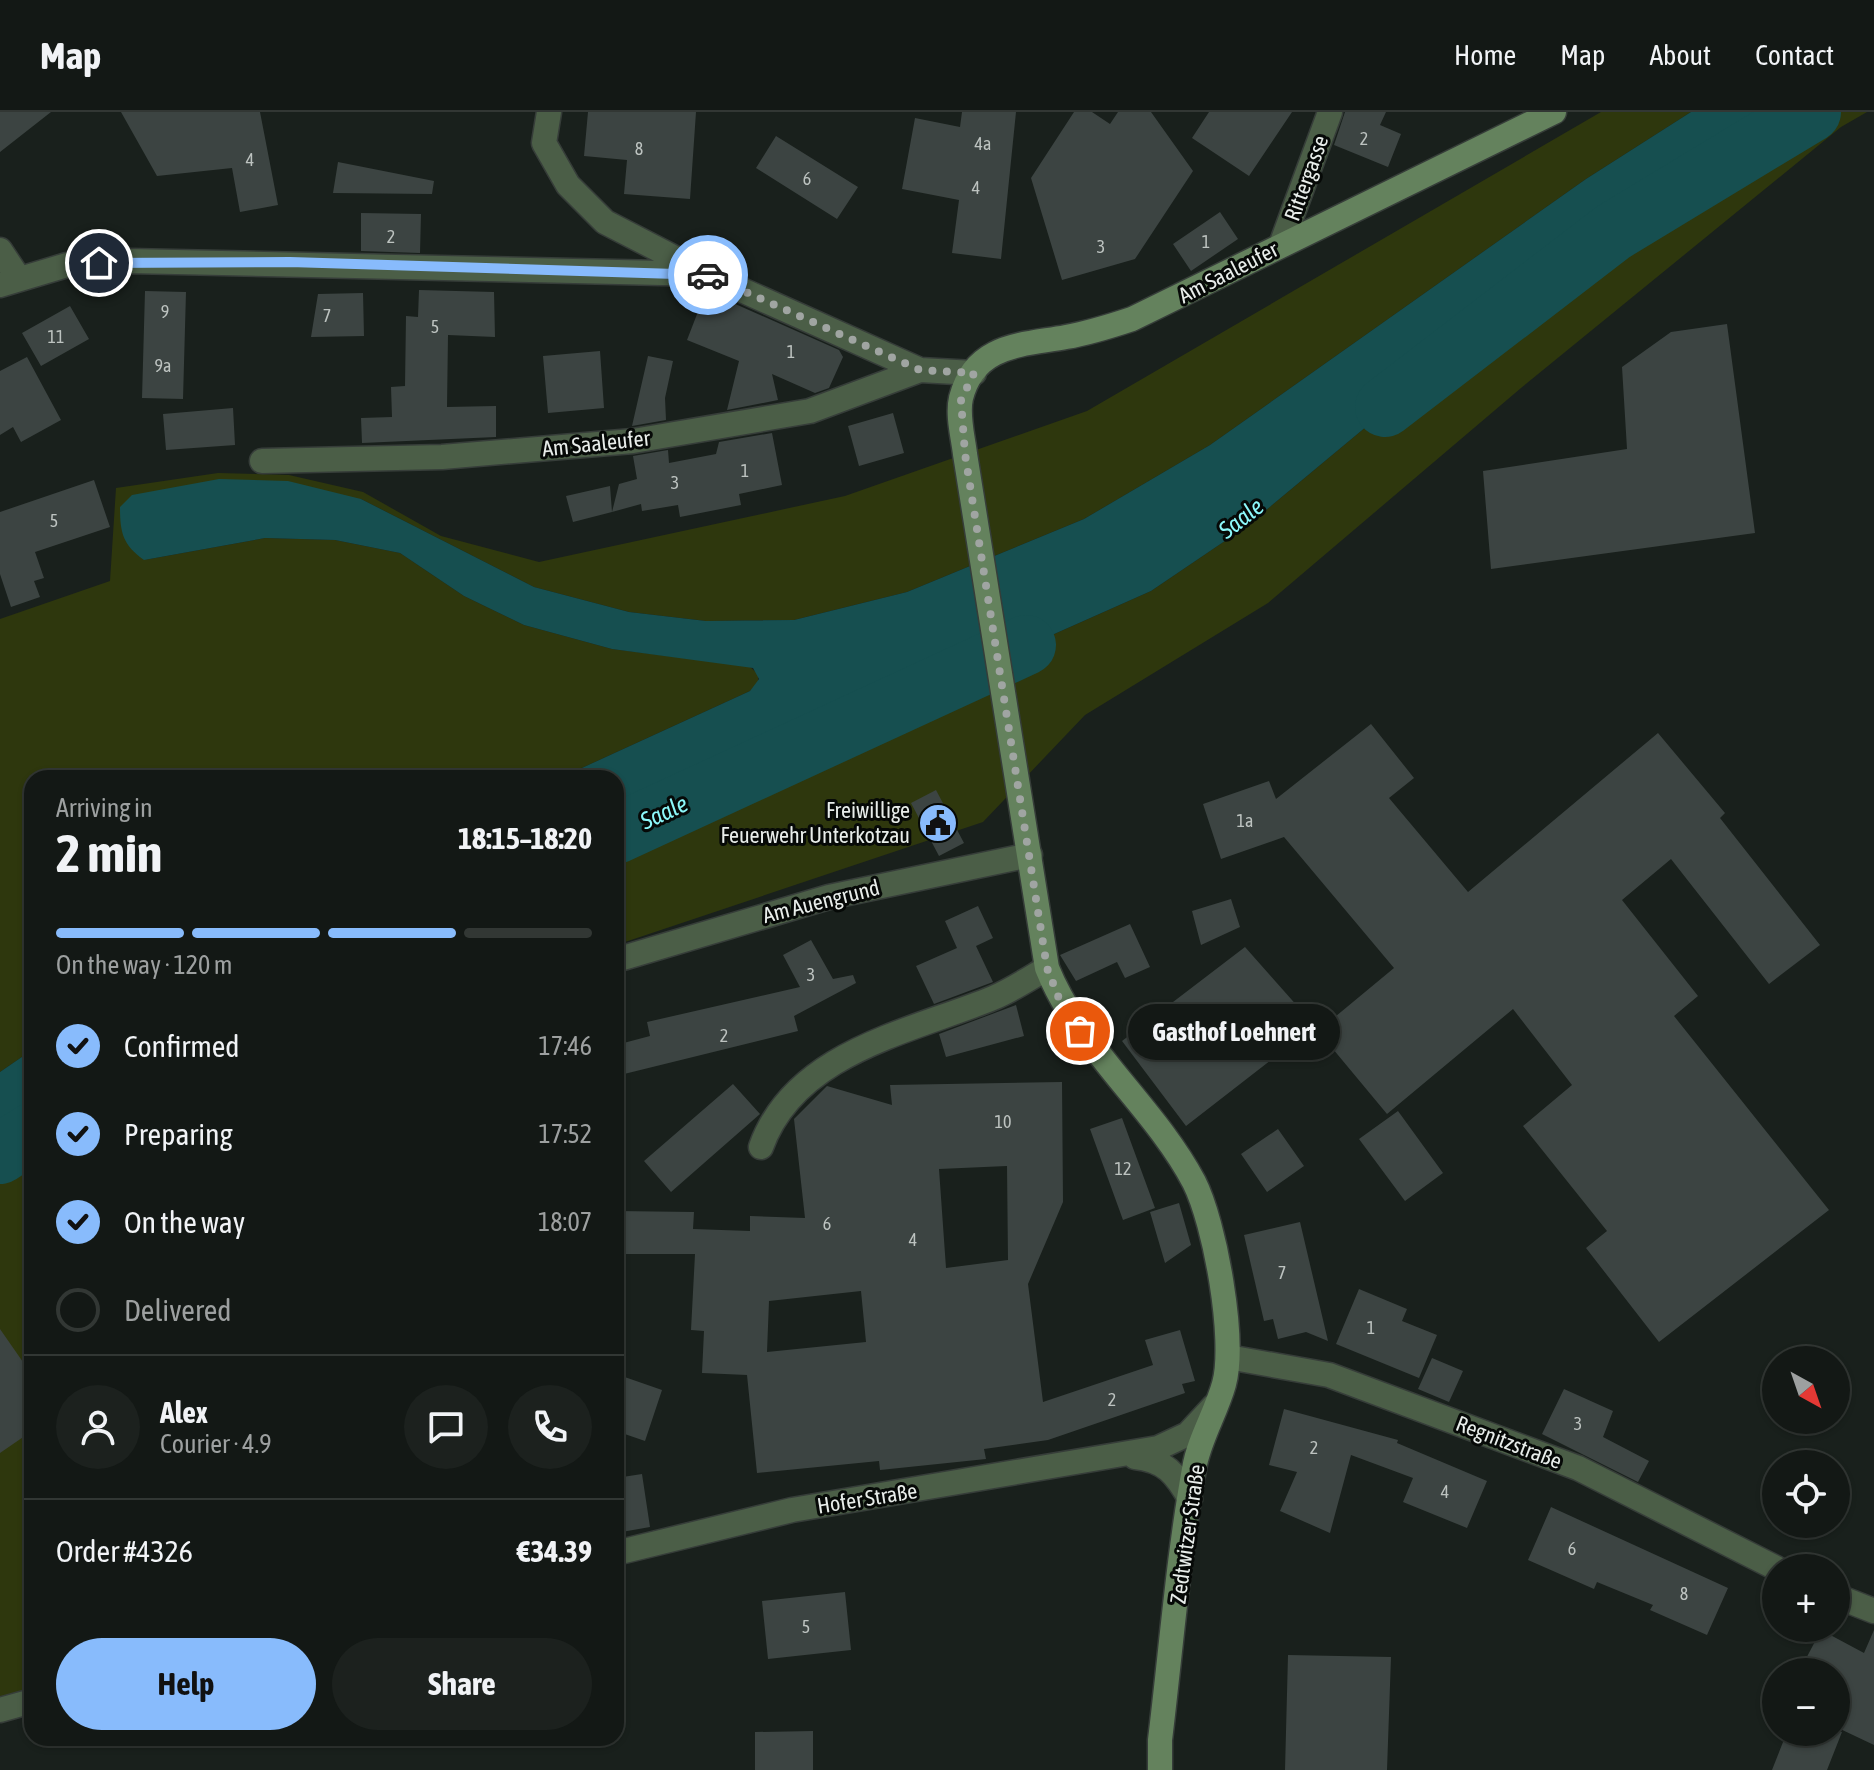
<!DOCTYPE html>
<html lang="en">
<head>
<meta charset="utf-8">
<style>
	body { margin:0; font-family:"Asap Condensed",sans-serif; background:#1c211e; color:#f1f3f6; height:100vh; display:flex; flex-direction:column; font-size:30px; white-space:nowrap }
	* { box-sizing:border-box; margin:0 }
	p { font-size:26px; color:#9da0a0 }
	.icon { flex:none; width:44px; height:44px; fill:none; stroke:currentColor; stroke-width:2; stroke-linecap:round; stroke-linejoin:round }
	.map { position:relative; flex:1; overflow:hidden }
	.details { position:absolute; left:24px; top:658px; width:600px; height:976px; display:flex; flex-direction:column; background:#131815; border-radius:24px; box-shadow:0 2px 6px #0004,0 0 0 2px #323734 }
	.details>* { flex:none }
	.needle { width:52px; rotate:140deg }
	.tools { position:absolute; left:1762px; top:1234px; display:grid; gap:16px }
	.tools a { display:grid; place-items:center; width:88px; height:88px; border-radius:50%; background:#131815; box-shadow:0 2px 6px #0004,0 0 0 2px #323734; font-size:40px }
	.pin { position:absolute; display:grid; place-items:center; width:68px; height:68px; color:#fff; margin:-34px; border:4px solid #fff; border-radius:50%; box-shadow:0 2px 8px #0007 }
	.courier { position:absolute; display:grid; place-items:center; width:80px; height:80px; margin:-40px; border:6px solid #88bbfc; border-radius:50%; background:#fff; color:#222; box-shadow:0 2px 10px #0007 }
	.bubble { position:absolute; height:56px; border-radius:28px; background:#131815; box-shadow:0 2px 6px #0004,0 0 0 2px #323734; font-size:26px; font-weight:700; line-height:56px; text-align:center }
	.head em { font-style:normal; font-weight:700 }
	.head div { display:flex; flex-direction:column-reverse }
	.head { display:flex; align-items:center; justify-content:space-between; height:136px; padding:0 32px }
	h1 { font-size:52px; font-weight:700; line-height:60px }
	.bar { display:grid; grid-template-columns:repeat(4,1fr); gap:12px 8px; align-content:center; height:96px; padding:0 32px }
	.bar i { height:10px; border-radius:6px; background:#323734 }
	.bar .selected { background:#88bbfc }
	.bar p { grid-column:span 4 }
	.line { display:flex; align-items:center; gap:20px; padding:0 32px; border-top:2px solid #323734 }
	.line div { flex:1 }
	.round { display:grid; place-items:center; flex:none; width:84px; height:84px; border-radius:42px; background:#1c211e }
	ol { padding:0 32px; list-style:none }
	li { display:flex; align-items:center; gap:24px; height:88px }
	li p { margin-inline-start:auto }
	li .icon { padding:8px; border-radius:50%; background:#88bbfc; color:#111; stroke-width:4 }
	li:last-child { color:#9da0a0 }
	li i { width:44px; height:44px; border:4px solid #323734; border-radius:50% }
	.primary-button { display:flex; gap:16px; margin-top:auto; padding:16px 32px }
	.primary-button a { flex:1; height:92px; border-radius:48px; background:#88bbfc; color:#111; font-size:32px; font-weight:700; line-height:92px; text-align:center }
	.primary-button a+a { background:#1c211e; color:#f1f3f6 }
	header { display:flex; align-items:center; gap:48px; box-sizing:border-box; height:112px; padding:0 40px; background:#131815; border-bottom:2px solid #323734 }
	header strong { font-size:38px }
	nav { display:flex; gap:44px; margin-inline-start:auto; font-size:28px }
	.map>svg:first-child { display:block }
</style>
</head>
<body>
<header>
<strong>Map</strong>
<nav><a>Home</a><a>Map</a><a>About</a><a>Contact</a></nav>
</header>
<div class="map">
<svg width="1874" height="1658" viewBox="0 0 1874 1658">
	<rect width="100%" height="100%" fill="#19201c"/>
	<!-- green -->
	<path fill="#2e370d" d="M1601 0H1691L1586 67 1210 333 1084 407 907 480 794 508 706 509 629 500 534 475 361 387 144 448 265 426 335 428 400 441 464 484 524 513 612 537 749 554 758 562V572L750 579 560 666H32V938L0 960V507L110 469 116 376 218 361 289 363 363 380 441 424 539 450 845 384 1087 299Z
		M1784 0H1867L1841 15 1521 276 1268 491 1085 603 983 710 616 833V717L1151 479 1247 414 1605 116Z
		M32 1011V1580L0 1588V1033Z"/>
	<!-- water -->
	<path fill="#164f50" d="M1691 0H1779L1605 116 1247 414 1151 479 616 717V666H560L750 579 759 567 753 556 612 537 524 513 464 484 400 441 335 428 265 426 144 448C123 433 120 421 120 395L132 383 219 367 288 369 361 387 534 475 629 500 706 509 794 508 907 480 1084 407 1210 333 1586 67Z
		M32 938V1011L0 1033V960Z"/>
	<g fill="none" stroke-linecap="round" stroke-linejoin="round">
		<!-- river -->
		<path stroke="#164f50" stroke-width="60" d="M1385 295 1613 120 1811 0
			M616 722 1026 533
			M0 1042 32 1021"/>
	</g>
	<!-- building -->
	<path fill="#3c4442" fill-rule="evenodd" d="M0 0H51L0 40Z
		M121 0H260L278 93 240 100 232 56 157 64Z
		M588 0H696L690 87 624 82 627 48 584 44Z
		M962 0H1016L1001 147 952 141 959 88 902 77 915 6 960 15Z
		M1074 0H1092L1110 12 1118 0H1151L1193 59 1135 147 1062 168 1031 66Z
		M1209 0H1292L1249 64 1192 26Z
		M1345 0H1386L1380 13 1401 22 1388 55 1334 33Z
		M776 24 858 75 837 107 756 56Z
		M338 50 434 69 432 82 333 81Z
		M1220 100 1238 127 1191 159 1173 132Z
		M361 101 421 102 420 141 361 139Z
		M419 178 494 180 495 225 448 223 447 295 496 294V325L362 331 361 306 392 305 391 275 405 274 406 204 418 205Z
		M145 179 186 180 183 287 142 286Z
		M706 179 839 238 843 245 829 276 815 281 772 262 778 288 727 298 739 249 687 228Z
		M363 181 364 224 311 225 318 182Z
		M70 194 89 227 41 254 22 221Z
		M1727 212 1755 421 1491 457 1483 359 1627 337 1622 255 1671 220Z
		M600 239 604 296 548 301 543 244Z
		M648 244 673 249 665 286 666 308 632 314Z
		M27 245 61 308 21 330 13 315 0 323V259Z
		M233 296 235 333 166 338 163 302Z
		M893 301 904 341 859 354 848 314Z
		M772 321 782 373 739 382 741 393 680 405 678 393 642 399 641 392 612 400 619 372 637 367 633 344 668 338 669 351 716 342 719 330Z
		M94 368 110 415 35 440 44 466 34 469 40 485 11 495 0 462V400Z
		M610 374 612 400 573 410 566 384Z
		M1371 612 1414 666 1389 686 1468 780 1658 621 1725 701 1720 706 1820 833 1769 872 1671 747 1622 788 1698 884 1674 904 1829 1098 1659 1230 1586 1136 1607 1119 1523 1014 1572 973 1513 897 1387 1002 1318 919 1394 856 1284 725 1221 747 1203 692 1269 669 1276 687Z
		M936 678 964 731 939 744 911 691Z
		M1231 787 1240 815 1201 833 1192 799Z
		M978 794 993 826 976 834 993 870 934 892 916 854 957 836 945 809Z
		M1130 812 1150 855 1125 866 1117 850 1076 869 1060 843Z
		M811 828 833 867 853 863 856 871 794 904 798 919 616 964V933L650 924 647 910 800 875 783 843Z
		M1245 835 1315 914 1186 1014 1122 929Z
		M1016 893 1024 924 946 945 939 922Z
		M1062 970 1063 1090 1028 1172 1043 1290 1153 1253 1145 1228 1180 1218 1195 1269 1182 1272 1185 1281 1048 1328 984 1337 986 1347 880 1358 879 1349 757 1361 747 1263 702 1261 704 1219 691 1218 695 1142H616V1099L694 1100 693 1117 750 1119V1104L805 1106 794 1007 827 974 892 993 890 973ZM1007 1054 1008 1148 946 1156 939 1057ZM861 1179 866 1230 767 1240 769 1189Z
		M733 972 760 1002 671 1080 644 1049Z
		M1398 999 1443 1061 1405 1089 1359 1027Z
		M1122 1006 1155 1096 1123 1108 1090 1017Z
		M1278 1017 1304 1054 1267 1080 1241 1042Z
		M1179 1091 1191 1133 1165 1151 1150 1100Z
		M1300 1110 1328 1229 1306 1220 1278 1227 1273 1207 1264 1209 1244 1123Z
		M1359 1177 1407 1197 1402 1209 1437 1223 1419 1266 1336 1232Z
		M0 1217 32 1263V1319L0 1341Z
		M1432 1246 1463 1259 1449 1290 1418 1277Z
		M616 1262 662 1278 645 1329 616 1319Z
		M1564 1277 1613 1299 1603 1325 1649 1349 1638 1370 1542 1322Z
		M1284 1297 1398 1328 1397 1331 1487 1369 1467 1416 1403 1390 1413 1366 1351 1343 1330 1421 1280 1399 1297 1360 1269 1353Z
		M642 1362 650 1415 616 1421V1366Z
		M1551 1395 1728 1476 1707 1523 1650 1498 1653 1493 1597 1470 1594 1477 1528 1448Z
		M845 1480 851 1538 768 1547 762 1489Z
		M1821 1518 1864 1541 1874 1518V1633L1836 1615 1847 1583 1836 1577V1560H1799Z
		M1288 1543 1391 1545 1387 1658H1285Z
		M813 1619V1658H755V1620Z
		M1787 1620H1842L1827 1658H1772Z"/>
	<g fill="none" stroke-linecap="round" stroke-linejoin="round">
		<defs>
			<path id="street" d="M549 0 544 31 568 73 605 110 700 159
				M1281 133 1330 0
				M0 138 18 165
				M0 173 67 153 130 149 706 162 920 258 974 261
				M262 349 442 345 633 329 810 299 920 258
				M616 848 829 785 1030 743
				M761 1035C795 940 910 920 993 886 1012 878 1030 866 1047 856
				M1228 1245 1329 1263 1578 1356 1776 1456
				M1135 1345C1165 1348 1176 1362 1190 1387
				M616 1441 792 1398 1158 1336 1188 1322 1214 1294
				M1836 1484 1874 1499
				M0 1598 32 1589"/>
			<path id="secondary" d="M1160 1658V1628C1171 1538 1178 1446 1194 1357 1199 1327 1216 1301 1224 1272 1236 1228 1215 1111 1194 1070 1153 993 1080 938 1047 856L965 342C963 325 957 303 961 286 975 231 1024 233 1066 225 1089 221 1111 214 1132 207L1554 0"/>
		</defs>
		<!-- street casing -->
		<use href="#street" stroke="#363d39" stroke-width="27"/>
		<!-- secondary casing -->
		<use href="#secondary" stroke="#363d39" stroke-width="27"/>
		<!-- street -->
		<use href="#street" stroke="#4b5e47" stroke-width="24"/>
		<!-- secondary -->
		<use href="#secondary" stroke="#64825d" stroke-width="24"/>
	</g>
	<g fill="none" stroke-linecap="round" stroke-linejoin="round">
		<!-- done -->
		<path stroke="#a0a5a2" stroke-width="8" stroke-dasharray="0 14.4" d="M708 163 920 258 974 261 961 288 965 342 1047 856 1060 889 1080 919"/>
		<!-- route -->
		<path stroke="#88bbfc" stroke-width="10" d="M99 151 290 150 708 163"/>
	</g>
	<!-- icons -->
	<defs>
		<symbol id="civic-disc" viewBox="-11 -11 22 22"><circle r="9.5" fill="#88bbfc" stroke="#060907"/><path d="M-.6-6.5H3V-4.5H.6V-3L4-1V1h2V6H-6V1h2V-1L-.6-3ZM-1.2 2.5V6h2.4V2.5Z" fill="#111"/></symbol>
	</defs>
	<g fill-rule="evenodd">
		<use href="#civic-disc" x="916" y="689" width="44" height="44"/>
	</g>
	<g text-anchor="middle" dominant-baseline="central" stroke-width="6" stroke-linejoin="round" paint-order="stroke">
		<!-- number labels -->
		<g font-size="18" fill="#bdc3c0">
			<text x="1364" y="26">2</text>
			<text x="983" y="31">4a</text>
			<text x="639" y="36">8</text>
			<text x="250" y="47">4</text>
			<text x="807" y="66">6</text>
			<text x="976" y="75">4</text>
			<text x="391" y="124">2</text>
			<text x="1206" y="129">1</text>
			<text x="1101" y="134">3</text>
			<text x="165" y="199">9</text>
			<text x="327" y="203">7</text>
			<text x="435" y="214">5</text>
			<text x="56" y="224">11</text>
			<text x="791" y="239">1</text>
			<text x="163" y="253">9a</text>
			<text x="745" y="358">1</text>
			<text x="675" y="370">3</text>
			<text x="54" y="408">5</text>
			<text x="1245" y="708">1a</text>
			<text x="811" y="862">3</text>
			<text x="724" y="923">2</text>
			<text x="1003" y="1009">10</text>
			<text x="1123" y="1056">12</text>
			<text x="827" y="1111">6</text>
			<text x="913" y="1127">4</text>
			<text x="1282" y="1160">7</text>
			<text x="1371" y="1215">1</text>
			<text x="1112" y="1287">2</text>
			<text x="1578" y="1311">3</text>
			<text x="1314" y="1335">2</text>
			<text x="1445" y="1379">4</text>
			<text x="1572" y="1436">6</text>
			<text x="1684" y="1481">8</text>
			<text x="806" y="1514">5</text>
		</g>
		<!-- street labels -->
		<g font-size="22" fill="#e8edea" stroke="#060907">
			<text transform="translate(1306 66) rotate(-70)">Rittergasse</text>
			<text transform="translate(1228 160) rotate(-27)">Am Saaleufer</text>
			<text transform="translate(596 331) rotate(-6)">Am Saaleufer</text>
			<text transform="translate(821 789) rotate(-14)">Am Auengrund</text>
			<text transform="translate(1509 1330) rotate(21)">Regnitzstraße</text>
			<text transform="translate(867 1386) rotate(-9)">Hofer Straße</text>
			<text transform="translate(1187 1422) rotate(-82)">Zedtwitzer Straße</text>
		</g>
		<!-- poi labels -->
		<g font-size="22" fill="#e8edea" stroke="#060907" text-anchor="end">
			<text x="910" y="698">Freiwillige<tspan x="910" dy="25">Feuerwehr Unterkotzau</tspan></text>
		</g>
		<!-- water labels -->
		<g font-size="24" font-style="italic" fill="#8cf8fa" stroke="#060907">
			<text transform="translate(1241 406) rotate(-38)">Saale</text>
			<text transform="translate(664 700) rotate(-25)">Saale</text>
		</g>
	</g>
</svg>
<div class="tools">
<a><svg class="needle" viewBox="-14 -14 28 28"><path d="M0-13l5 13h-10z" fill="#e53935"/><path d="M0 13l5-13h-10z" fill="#9da0a0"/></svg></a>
<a><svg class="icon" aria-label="locate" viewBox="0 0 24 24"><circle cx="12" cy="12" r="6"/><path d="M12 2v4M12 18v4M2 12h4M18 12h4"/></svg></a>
<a>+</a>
<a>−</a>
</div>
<div class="pin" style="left:1080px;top:919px;background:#ea580c"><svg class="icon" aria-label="bag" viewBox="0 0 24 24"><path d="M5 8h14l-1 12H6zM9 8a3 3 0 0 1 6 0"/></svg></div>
<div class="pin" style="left:99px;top:151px;background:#1f2937"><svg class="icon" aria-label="home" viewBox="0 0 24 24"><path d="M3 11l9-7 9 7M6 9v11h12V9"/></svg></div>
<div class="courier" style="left:708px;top:163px"><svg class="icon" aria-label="car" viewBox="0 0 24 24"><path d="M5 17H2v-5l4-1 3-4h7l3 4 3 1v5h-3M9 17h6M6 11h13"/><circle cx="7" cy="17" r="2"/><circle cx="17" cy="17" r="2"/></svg></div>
<div class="bubble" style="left:1128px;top:892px;width:212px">Gasthof Loehnert</div>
<section class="details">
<div class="head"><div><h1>2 min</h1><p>Arriving in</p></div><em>18:15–18:20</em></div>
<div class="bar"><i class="selected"></i><i class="selected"></i><i class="selected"></i><i></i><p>On the way · 120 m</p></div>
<ol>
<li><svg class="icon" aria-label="check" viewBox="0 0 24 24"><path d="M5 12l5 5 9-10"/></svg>Confirmed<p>17:46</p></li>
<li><svg class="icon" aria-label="check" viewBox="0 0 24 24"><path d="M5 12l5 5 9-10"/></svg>Preparing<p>17:52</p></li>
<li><svg class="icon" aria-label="check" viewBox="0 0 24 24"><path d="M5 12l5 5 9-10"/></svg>On the way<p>18:07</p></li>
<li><i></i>Delivered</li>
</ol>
<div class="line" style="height:144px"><a class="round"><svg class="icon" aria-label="person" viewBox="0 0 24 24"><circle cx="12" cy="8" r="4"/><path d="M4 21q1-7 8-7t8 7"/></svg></a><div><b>Alex</b><p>Courier · 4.9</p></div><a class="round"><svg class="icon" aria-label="chat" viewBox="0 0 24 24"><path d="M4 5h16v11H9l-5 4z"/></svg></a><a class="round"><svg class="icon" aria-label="phone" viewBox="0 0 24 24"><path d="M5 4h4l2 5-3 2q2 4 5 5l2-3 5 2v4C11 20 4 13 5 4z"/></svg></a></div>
<div class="line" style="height:104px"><div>Order #4326</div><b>€34.39</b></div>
<div class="primary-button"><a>Help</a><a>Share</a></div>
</section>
</div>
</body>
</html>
